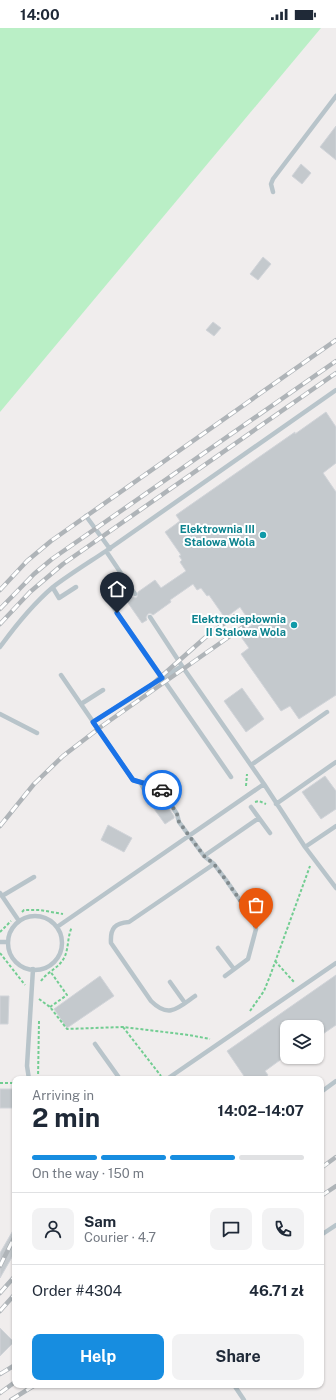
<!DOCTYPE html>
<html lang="en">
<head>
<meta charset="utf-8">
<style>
	body { margin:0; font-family:"Public Sans",sans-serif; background:#f2f2f3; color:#1f2937; height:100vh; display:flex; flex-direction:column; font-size:15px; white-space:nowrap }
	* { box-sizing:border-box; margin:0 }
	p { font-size:13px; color:#747a83 }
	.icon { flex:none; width:22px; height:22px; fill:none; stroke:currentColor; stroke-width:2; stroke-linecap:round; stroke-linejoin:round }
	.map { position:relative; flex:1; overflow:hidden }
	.drawer { position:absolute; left:12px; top:1048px; width:312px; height:312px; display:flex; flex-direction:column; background:#fff; border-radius:8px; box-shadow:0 1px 3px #0004 }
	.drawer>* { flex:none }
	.fabs { position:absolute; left:280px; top:992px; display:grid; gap:8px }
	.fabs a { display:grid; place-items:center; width:44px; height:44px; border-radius:8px; background:#fff; box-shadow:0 1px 3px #0004; font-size:20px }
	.pin { position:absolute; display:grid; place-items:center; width:34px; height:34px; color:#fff; margin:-41px -17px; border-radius:50% 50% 50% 0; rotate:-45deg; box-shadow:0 0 4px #0007 }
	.pin .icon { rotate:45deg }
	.courier { position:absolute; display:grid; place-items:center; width:40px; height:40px; margin:-20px; border:3px solid #1a73e8; border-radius:50%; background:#fff; color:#222; box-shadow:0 1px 5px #0007 }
	.headline em { font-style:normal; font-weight:700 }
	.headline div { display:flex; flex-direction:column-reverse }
	.headline { display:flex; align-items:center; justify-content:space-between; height:68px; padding:0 20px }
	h1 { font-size:26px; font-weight:700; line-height:30px }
	.bar { display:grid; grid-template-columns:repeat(4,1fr); gap:6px 4px; align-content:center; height:48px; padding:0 20px }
	.bar i { height:5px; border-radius:3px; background:#e0e1e3 }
	.bar .current { background:#178de0 }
	.bar p { grid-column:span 4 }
	.line { display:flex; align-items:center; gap:10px; padding:0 20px; border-top:1px solid #e0e1e3 }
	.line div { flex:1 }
	.round { display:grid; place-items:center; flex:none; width:42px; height:42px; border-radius:8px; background:#f2f2f3 }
	.action { display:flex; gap:8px; margin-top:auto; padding:8px 20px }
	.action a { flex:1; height:46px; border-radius:8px; background:#178de0; color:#fff; font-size:16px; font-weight:700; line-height:46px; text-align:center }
	.action a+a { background:#f2f2f3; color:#1f2937 }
	.status { display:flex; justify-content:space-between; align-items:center; height:28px; padding:0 20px; background:#fff; direction:ltr }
	.status svg { height:11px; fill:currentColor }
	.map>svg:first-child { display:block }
</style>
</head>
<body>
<div class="status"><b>14:00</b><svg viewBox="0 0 49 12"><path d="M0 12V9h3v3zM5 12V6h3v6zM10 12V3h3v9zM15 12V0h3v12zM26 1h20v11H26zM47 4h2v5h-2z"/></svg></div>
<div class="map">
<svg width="336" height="1372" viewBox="0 0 336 1372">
	<rect width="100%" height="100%" fill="#f0eded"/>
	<!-- green -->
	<path fill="#baefc6" d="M0 0H321L0 384Z"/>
	<!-- building -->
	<path fill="#c4c9cd" stroke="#d1d4d9" d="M336 98V132L320 119Z
		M301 136 311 145 302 156 292 148Z
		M263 229 271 236 258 252 250 246Z
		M213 294 221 300 214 308 206 302Z
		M326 384 336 399V435L323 445 336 464V667L299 691 290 678 281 683 241 626 249 620 239 606 252 597 240 579 225 590 209 567 207 568 201 560 197 562 193 556 170 572 171 574 153 587 150 585 148 586 146 589 147 592 142 595 126 572 132 568 135 570 137 569 138 564 155 552 161 560 186 543 180 534 182 532 179 528 181 527 165 504 180 493 176 487 295 404V406Z
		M242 660 264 691 246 704 224 673Z
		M325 748 336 763V781L321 791 302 764Z
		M154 762 157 763 174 788V790L165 796 147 771 150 769V765Z
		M108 797 132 810 124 824 101 812Z
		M336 947V997L317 1010V999H287V1027L265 1043 268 1047 263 1051H246L227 1023Z
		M100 948 114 968 67 1000 54 981Z
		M0 968H9L8 996H0Z
		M0 1061H15V1078H14V1080H0Z
		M15 1199V1224L0 1250V1225Z
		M0 1300 14 1314 0 1328Z"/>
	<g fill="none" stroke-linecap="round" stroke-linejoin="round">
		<!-- path -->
		<path stroke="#72cd92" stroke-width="2" stroke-dasharray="3 2" stroke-linecap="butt" d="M246 758 247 746
			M255 774 259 773 266 776
			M22 884 24 882H40L63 886
			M0 904 11 893
			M0 925 25 957
			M275 933 294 954
			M41 953C47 944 59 940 64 930 69 921 67 909 72 899
			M39 971 50 979 67 1001 123 999 189 1007 210 1011
			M50 979 67 967 50 943
			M250 983 264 963 270 948 310 838
			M123 999 161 1048
			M38 1051 39 993
			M0 1055H15"/>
		<!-- lane -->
		<path stroke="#b8c4ca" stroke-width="4.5" d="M273 164 271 156 273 151 336 68
			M86 488 110 521
			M53 560 59 570 76 559
			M135 566 106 523 336 362
			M109 573 231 749
			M150 589 182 638 264 756
			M0 619C16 597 33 576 53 559 70 546 88 535 106 523
			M61 647 133 752 160 760 177 786 179 794 204 828 214 836 226 852 253 891 256 901 248 931 225 948
			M81 676 103 662
			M0 686 37 705
			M93 694 182 638
			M251 737 327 684
			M140 754 147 767
			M276 776 336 734
			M251 779 270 805
			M305 819 336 798
			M204 828 259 790
			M0 865 19 893
			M2 868 34 849
			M8 915a27 27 0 1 1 54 0a27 27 0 1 1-54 0Z
			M57 899 264 756 305 819 336 860
			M0 914H8
			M218 920 234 941
			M170 954 185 975
			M195 968C178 980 169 991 151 973L111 915C110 900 115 895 129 894L214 836
			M95 1016 120 1051
			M29 1051 27 1038 33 941
			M167 1051 336 935
			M321 1064 336 1053
			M321 1207 336 1197
			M234 1357 244 1372"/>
		<defs>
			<path id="rail" d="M0 562 27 533 51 513 336 312
				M0 581 34 546 52 531 336 333
				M0 596 30 564 63 536 336 345
				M147 661 208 607 235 588
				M0 798 34 756 63 728 102 698 243 599
				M321 1140 336 1129
				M321 1168 336 1158
				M0 1238 15 1208
				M0 1265 15 1248
				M0 1283 15 1266
				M0 1346 15 1337
				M0 1365 15 1354
				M11 1372 35 1357"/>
		</defs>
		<!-- rail casing -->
		<use href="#rail" stroke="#afb4b8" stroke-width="4.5"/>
		<!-- rail -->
		<use href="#rail" stroke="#fff" stroke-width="3" stroke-dasharray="9" stroke-linecap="butt"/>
	</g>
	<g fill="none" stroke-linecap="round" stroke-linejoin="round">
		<!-- done -->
		<path stroke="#818a8d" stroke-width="4" stroke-dasharray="0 7.2" d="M162 762 177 786 179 794 204 828 214 836 226 852 253 891 256 901"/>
		<!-- route -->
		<path stroke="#1a73e8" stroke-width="5" d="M117 585 162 650 93 694 133 752 160 760 162 762"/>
	</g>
	<!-- markers -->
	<g fill="#0f9aa8" stroke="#fff" stroke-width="1.5">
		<circle cx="263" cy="507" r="4"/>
		<circle cx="294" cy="597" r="4"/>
	</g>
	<g text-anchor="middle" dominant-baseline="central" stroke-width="4" stroke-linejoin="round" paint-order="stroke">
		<!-- culture labels -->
		<g font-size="11" font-weight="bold" fill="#0d838f" stroke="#fff" text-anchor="end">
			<text x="255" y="501">Elektrownia III<tspan x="255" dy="13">Stalowa Wola</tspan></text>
			<text x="286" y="591">Elektrociepłownia<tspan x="286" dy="13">II Stalowa Wola</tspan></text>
		</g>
	</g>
</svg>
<div class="fabs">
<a><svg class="icon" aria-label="layers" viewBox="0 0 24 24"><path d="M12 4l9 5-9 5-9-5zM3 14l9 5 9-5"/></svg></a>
</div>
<div class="pin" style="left:256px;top:901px;background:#ea580c"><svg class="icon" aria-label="bag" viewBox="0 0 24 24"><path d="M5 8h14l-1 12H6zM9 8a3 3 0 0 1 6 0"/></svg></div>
<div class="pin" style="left:117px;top:585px;background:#1f2937"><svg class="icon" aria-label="home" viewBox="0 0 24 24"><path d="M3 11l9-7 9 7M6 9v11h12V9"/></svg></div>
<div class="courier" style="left:162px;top:762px"><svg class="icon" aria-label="car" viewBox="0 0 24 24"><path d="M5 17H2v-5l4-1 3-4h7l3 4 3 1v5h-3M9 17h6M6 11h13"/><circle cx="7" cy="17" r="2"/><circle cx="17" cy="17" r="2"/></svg></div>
<section class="drawer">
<div class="headline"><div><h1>2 min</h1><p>Arriving in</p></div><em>14:02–14:07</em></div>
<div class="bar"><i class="current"></i><i class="current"></i><i class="current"></i><i></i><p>On the way · 150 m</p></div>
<div class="line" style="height:72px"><a class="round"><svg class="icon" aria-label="person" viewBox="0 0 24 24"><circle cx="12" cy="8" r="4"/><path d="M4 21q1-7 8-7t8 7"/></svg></a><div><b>Sam</b><p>Courier · 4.7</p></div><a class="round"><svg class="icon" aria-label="chat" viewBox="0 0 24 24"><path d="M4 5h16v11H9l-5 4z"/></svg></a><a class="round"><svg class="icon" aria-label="phone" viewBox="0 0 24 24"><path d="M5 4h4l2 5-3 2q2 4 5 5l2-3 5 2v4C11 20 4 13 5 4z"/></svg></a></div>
<div class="line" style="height:52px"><div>Order #4304</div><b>46.71 zł</b></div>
<div class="action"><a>Help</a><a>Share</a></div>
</section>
</div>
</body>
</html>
